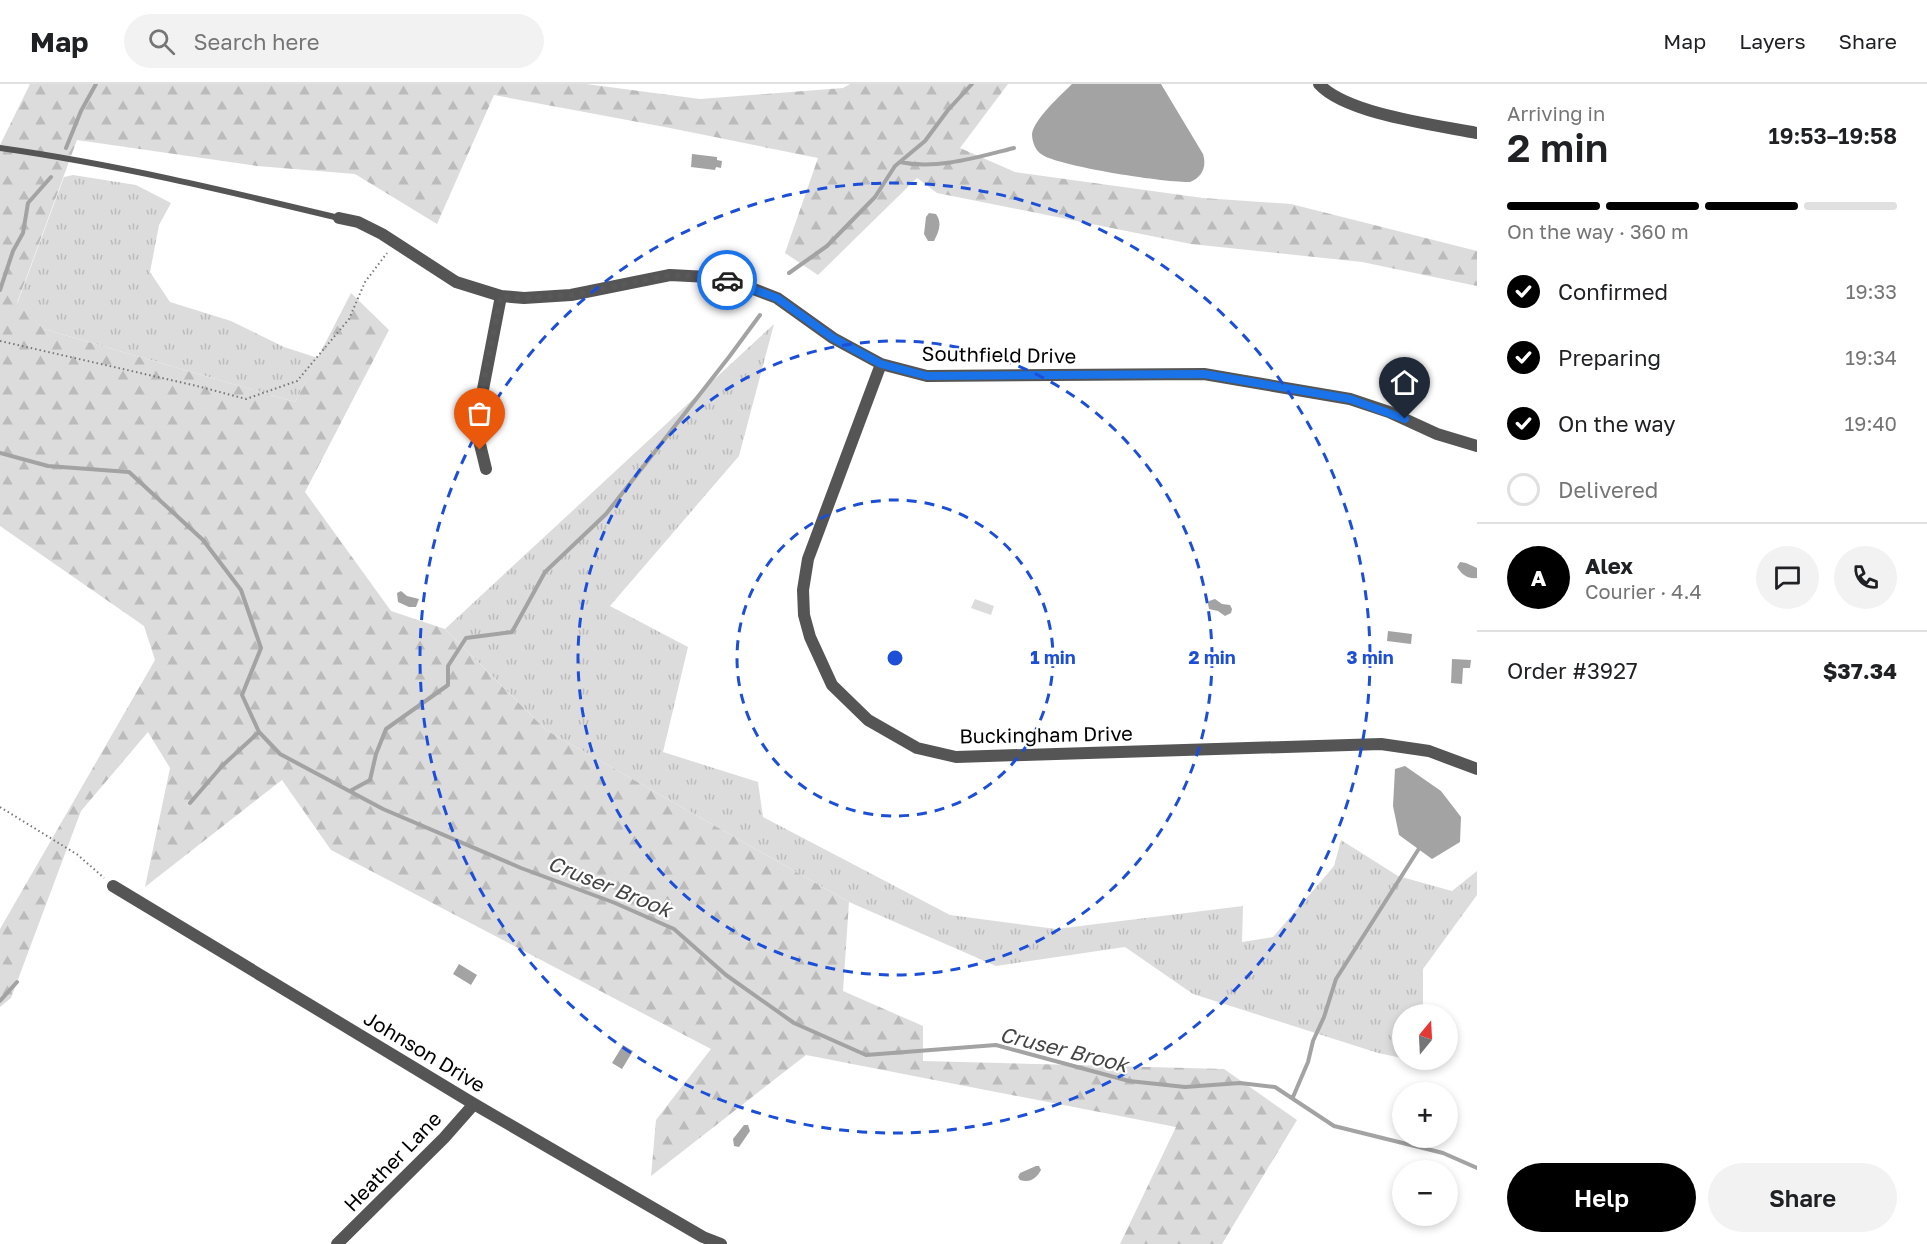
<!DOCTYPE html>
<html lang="en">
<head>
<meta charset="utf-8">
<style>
	body { margin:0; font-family:"Golos Text",sans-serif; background:#f2f2f2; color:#202124; height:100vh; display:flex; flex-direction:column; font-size:22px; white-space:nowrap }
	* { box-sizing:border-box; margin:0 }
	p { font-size:20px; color:#757577 }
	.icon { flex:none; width:33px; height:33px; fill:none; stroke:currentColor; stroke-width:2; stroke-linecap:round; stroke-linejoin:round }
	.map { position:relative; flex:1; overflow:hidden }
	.side { display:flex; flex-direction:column; background:#fff; width:450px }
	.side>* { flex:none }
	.needle { width:39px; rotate:18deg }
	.controls { position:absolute; left:1392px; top:920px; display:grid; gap:12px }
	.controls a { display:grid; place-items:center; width:66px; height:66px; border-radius:50%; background:#fff; box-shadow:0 3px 9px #0003; font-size:30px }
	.pin { position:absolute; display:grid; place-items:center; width:51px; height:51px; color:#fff; margin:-62px -26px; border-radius:50% 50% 50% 0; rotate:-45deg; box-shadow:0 0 6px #0007 }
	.pin .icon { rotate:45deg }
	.courier { position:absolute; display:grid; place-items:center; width:60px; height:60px; margin:-30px; border:4px solid #1a73e8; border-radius:50%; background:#fff; color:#222; box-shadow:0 2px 8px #0007 }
	.headline em { font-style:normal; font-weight:600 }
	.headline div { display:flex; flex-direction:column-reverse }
	.headline { display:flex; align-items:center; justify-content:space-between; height:102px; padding:0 30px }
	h1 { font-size:39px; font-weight:600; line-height:45px }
	.bar { display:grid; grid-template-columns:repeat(4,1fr); gap:9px 6px; align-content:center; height:72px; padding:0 30px }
	.bar i { height:8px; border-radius:4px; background:#e0e0e0 }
	.bar .current { background:#000 }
	.bar p { grid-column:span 4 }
	.line { display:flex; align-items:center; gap:15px; padding:0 30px; border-top:2px solid #e0e0e0 }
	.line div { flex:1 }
	.round { display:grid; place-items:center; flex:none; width:63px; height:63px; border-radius:32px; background:#f2f2f2 }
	ol { padding:0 30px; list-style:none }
	li { display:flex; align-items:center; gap:18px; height:66px }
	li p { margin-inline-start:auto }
	li .icon { padding:6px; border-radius:50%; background:#000; color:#fff; stroke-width:4 }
	li:last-child { color:#757577 }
	li i { width:33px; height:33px; border:3px solid #e0e0e0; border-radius:50% }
	.primary-button { display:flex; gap:12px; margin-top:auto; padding:12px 30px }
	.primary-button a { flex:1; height:69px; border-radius:36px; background:#000; color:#fff; font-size:24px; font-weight:600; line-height:69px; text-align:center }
	.primary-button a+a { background:#f2f2f2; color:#202124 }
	header { display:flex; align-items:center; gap:36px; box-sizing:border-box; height:84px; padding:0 30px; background:#fff; border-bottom:2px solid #e0e0e0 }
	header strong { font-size:28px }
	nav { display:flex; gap:33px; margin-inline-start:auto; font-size:21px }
	.search { width:420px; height:54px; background:#f2f2f2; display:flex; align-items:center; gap:15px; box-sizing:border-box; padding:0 21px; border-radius:33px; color:#757577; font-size:22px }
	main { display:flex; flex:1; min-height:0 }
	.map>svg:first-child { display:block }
</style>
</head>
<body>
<header>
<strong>Map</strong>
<div class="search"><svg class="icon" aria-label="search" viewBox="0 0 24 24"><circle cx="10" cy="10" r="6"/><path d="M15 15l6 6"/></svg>Search here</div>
<nav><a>Map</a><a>Layers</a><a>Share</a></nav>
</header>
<main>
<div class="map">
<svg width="1477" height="1160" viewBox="0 0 1477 1160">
	<defs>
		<pattern id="grass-tufts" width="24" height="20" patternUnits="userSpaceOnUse" patternTransform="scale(1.5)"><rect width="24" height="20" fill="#dcdcdc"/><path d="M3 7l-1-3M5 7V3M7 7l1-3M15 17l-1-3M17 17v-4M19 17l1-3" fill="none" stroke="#bbb"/></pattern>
		<pattern id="forest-firs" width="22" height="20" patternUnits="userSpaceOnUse" patternTransform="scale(1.5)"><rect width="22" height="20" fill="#dcdcdc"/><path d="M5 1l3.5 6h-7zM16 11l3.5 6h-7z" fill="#bbb"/></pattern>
	</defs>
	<rect width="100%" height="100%" fill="#fff"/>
	<!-- grass -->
	<path fill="url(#grass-tufts)" d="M73 91 136 101 171 119 159 141 150 188 170 218 231 237 284 263 318 274 295 318 44 245 17 220 64 93Z
		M774 240 739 372 610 522 688 563 663 668 758 698 763 733 950 831 1056 845 1243 822 1242 858 1273 853 1334 782 1341 756 1398 792 1452 807 1477 787V811L1423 885V930H1402V974L1378 969 1193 910 1125 863 996 882 849 818 546 646 445 545Z"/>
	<!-- forest -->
	<path fill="url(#forest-firs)" d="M30 0H586L700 15 843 4 850 0H1008L960 64 1015 88 1203 114 1291 120 1477 167V202L1362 178 1191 160 937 109 917 94 818 191 785 169 818 74 670 44 494 11 437 140 355 90 257 82 77 56 17 219 44 245 295 318 351 209 389 246 305 408 391 527 445 545 546 646 849 818 843 907 923 942V977L1224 985 1297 1036 1222 1160H1120L1176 1043 806 971 651 1092 656 1036 711 965 331 766 282 696 145 803 170 684 148 648 81 727 11 914 0 923V845L155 576 144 542 0 442V61Z"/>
	<!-- garden -->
	<path fill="#dcdcdc" d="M975 515 994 522 991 531 971 524Z"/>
	<!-- water -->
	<path fill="#a3a3a3" d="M1072 0H1161L1203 70C1207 83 1202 93 1190 98 1167 99 1056 82 1041 70 1035 66 1032 57 1032 50 1034 35 1061 11 1072 0Z
		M692 70 717 73V76L722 77 721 84 716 83 715 86 691 83Z
		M929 129 936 130C943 140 938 149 934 157H928L924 150 926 133Z
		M1460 478 1466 479 1477 484V494C1468 495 1462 491 1457 483Z
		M401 507 407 512 419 515 416 523H409L398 518 397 509Z
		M1215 515 1222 520 1230 521 1232 525 1231 529 1225 532 1218 527 1209 525 1208 520 1209 517Z
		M1388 547 1412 550 1411 560 1387 557Z
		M1452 575 1471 576 1470 584H1463L1462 600 1451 599Z
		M1405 682 1441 707 1461 733 1460 758 1432 775 1399 751 1393 722 1395 685Z
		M459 880 477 891 471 901 453 890Z
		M623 961 633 967 622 985 612 979Z
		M744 1041H748L750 1047 739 1063 734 1062 733 1055Z
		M1036 1082H1039L1041 1086C1036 1095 1030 1099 1020 1096L1018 1093 1020 1089Z"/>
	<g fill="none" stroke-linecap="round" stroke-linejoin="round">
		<!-- stream -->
		<path stroke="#a3a3a3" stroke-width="4" d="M66 64 81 27 96 0
			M900 78C936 86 978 73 1014 64
			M789 189 827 162 875 113 895 82 925 57 948 26 972 0
			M0 206 13 167 23 149 28 119 51 93
			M0 369 48 382 129 388 203 456 241 506 261 564 242 611 259 648 280 670 383 725 521 784 615 819 674 845 726 891 794 939 866 971 996 961 1129 997 1185 1003 1240 999 1275 1003 1334 1042 1443 1069 1477 1084
			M350 707 370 696 376 670 386 645 448 601V582L466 554 512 548 545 488 606 430 729 273 760 231
			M190 719 222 682 259 648
			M0 917 17 898
			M1293 1013 1308 978 1313 957 1324 933 1336 895 1420 763"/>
		<!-- path -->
		<path stroke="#777" stroke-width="2" stroke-dasharray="1.5 3" stroke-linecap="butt" d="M0 257 197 302 246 315 297 297 349 235 365 198 387 169
			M0 723 78 771 104 794"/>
		<!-- lane -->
		<path stroke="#555" stroke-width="6" d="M0 64C114 80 227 107 339 134"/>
		<!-- street -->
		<path stroke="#555" stroke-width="12" d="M1319 0C1346 30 1436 41 1477 49
			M339 134 358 138 382 150 456 198 501 212 524 214 571 211 670 191 709 193 730 196 777 214 833 254 881 280 927 292 1204 290 1350 315 1389 328 1437 350 1477 362
			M881 280 808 475 803 506 804 531 810 553 832 601 868 636 917 664 956 673 1381 660 1429 667 1477 685
			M486 385 478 352 479 326 501 212
			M113 802 474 1020 703 1153 721 1160
			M337 1160 444 1054 474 1020"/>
	</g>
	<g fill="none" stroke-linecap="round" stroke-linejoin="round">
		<!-- done -->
		<path stroke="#595959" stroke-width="6" stroke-dasharray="0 10.8" d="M480 366C474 322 493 257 501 212L524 214 571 211 670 191 708 192 727 196"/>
		<!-- route -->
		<path stroke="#1a73e8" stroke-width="8" d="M727 196 777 214 833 254 881 280 927 292 1204 290 1350 315 1405 335"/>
	</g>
	<!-- distance rings -->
	<g fill="none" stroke="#1d4ed8" stroke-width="3" stroke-dasharray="10 8">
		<circle cx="895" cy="574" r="158"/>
		<circle cx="895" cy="574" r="317"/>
		<circle cx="895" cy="574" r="475"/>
	</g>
	<g text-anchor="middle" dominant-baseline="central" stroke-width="4.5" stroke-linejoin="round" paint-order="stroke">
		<!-- street labels -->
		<g font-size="20" fill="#000" stroke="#fff">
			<text transform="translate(999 270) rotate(1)">Southfield Drive</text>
			<text transform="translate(1046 650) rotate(-1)">Buckingham Drive</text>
			<text transform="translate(425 967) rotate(31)">Johnson Drive</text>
			<text transform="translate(392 1077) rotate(-46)">Heather Lane</text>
		</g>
		<!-- water labels -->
		<g font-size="21" font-style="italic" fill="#444" stroke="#fff">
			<text transform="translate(610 802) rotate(22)">Cruser Brook</text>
			<text transform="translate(1064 965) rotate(14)">Cruser Brook</text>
		</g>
	</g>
	<circle cx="895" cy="574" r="9" fill="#1d4ed8" stroke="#fff" stroke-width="3"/>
	<g font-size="18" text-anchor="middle" font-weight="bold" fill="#1d4ed8" stroke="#fff" stroke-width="4.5" stroke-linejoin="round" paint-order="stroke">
		<text x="1053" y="580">1 min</text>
		<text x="1212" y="580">2 min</text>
		<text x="1370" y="580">3 min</text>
	</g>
</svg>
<div class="controls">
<a><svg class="needle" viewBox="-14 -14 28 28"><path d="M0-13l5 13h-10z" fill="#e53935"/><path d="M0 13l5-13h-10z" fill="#757577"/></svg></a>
<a>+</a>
<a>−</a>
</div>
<div class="pin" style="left:480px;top:366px;background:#ea580c"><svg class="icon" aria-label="bag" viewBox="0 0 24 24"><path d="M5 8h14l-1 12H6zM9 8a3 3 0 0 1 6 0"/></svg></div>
<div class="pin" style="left:1405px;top:335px;background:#1f2937"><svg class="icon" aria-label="home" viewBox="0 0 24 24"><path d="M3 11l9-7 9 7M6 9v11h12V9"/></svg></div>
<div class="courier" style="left:727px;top:196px"><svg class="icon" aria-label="car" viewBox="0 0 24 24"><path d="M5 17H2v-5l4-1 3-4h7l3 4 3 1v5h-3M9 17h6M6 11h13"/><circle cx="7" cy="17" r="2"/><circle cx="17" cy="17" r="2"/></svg></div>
</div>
<section class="side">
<div class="headline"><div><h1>2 min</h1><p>Arriving in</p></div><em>19:53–19:58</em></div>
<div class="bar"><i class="current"></i><i class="current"></i><i class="current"></i><i></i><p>On the way · 360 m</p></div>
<ol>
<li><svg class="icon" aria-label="check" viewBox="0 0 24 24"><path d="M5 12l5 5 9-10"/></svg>Confirmed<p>19:33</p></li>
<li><svg class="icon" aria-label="check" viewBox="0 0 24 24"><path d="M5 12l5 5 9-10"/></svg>Preparing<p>19:34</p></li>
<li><svg class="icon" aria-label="check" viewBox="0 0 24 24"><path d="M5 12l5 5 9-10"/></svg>On the way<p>19:40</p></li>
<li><i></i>Delivered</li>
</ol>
<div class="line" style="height:108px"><b class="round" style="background:#000;color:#fff">A</b><div><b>Alex</b><p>Courier · 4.4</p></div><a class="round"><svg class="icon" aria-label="chat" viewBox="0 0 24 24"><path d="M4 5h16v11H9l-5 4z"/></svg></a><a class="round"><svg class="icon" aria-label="phone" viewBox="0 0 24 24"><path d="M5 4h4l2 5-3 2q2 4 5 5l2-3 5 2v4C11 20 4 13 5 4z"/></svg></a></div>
<div class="line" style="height:78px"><div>Order #3927</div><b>$37.34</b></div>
<div class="primary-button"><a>Help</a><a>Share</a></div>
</section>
</main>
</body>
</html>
